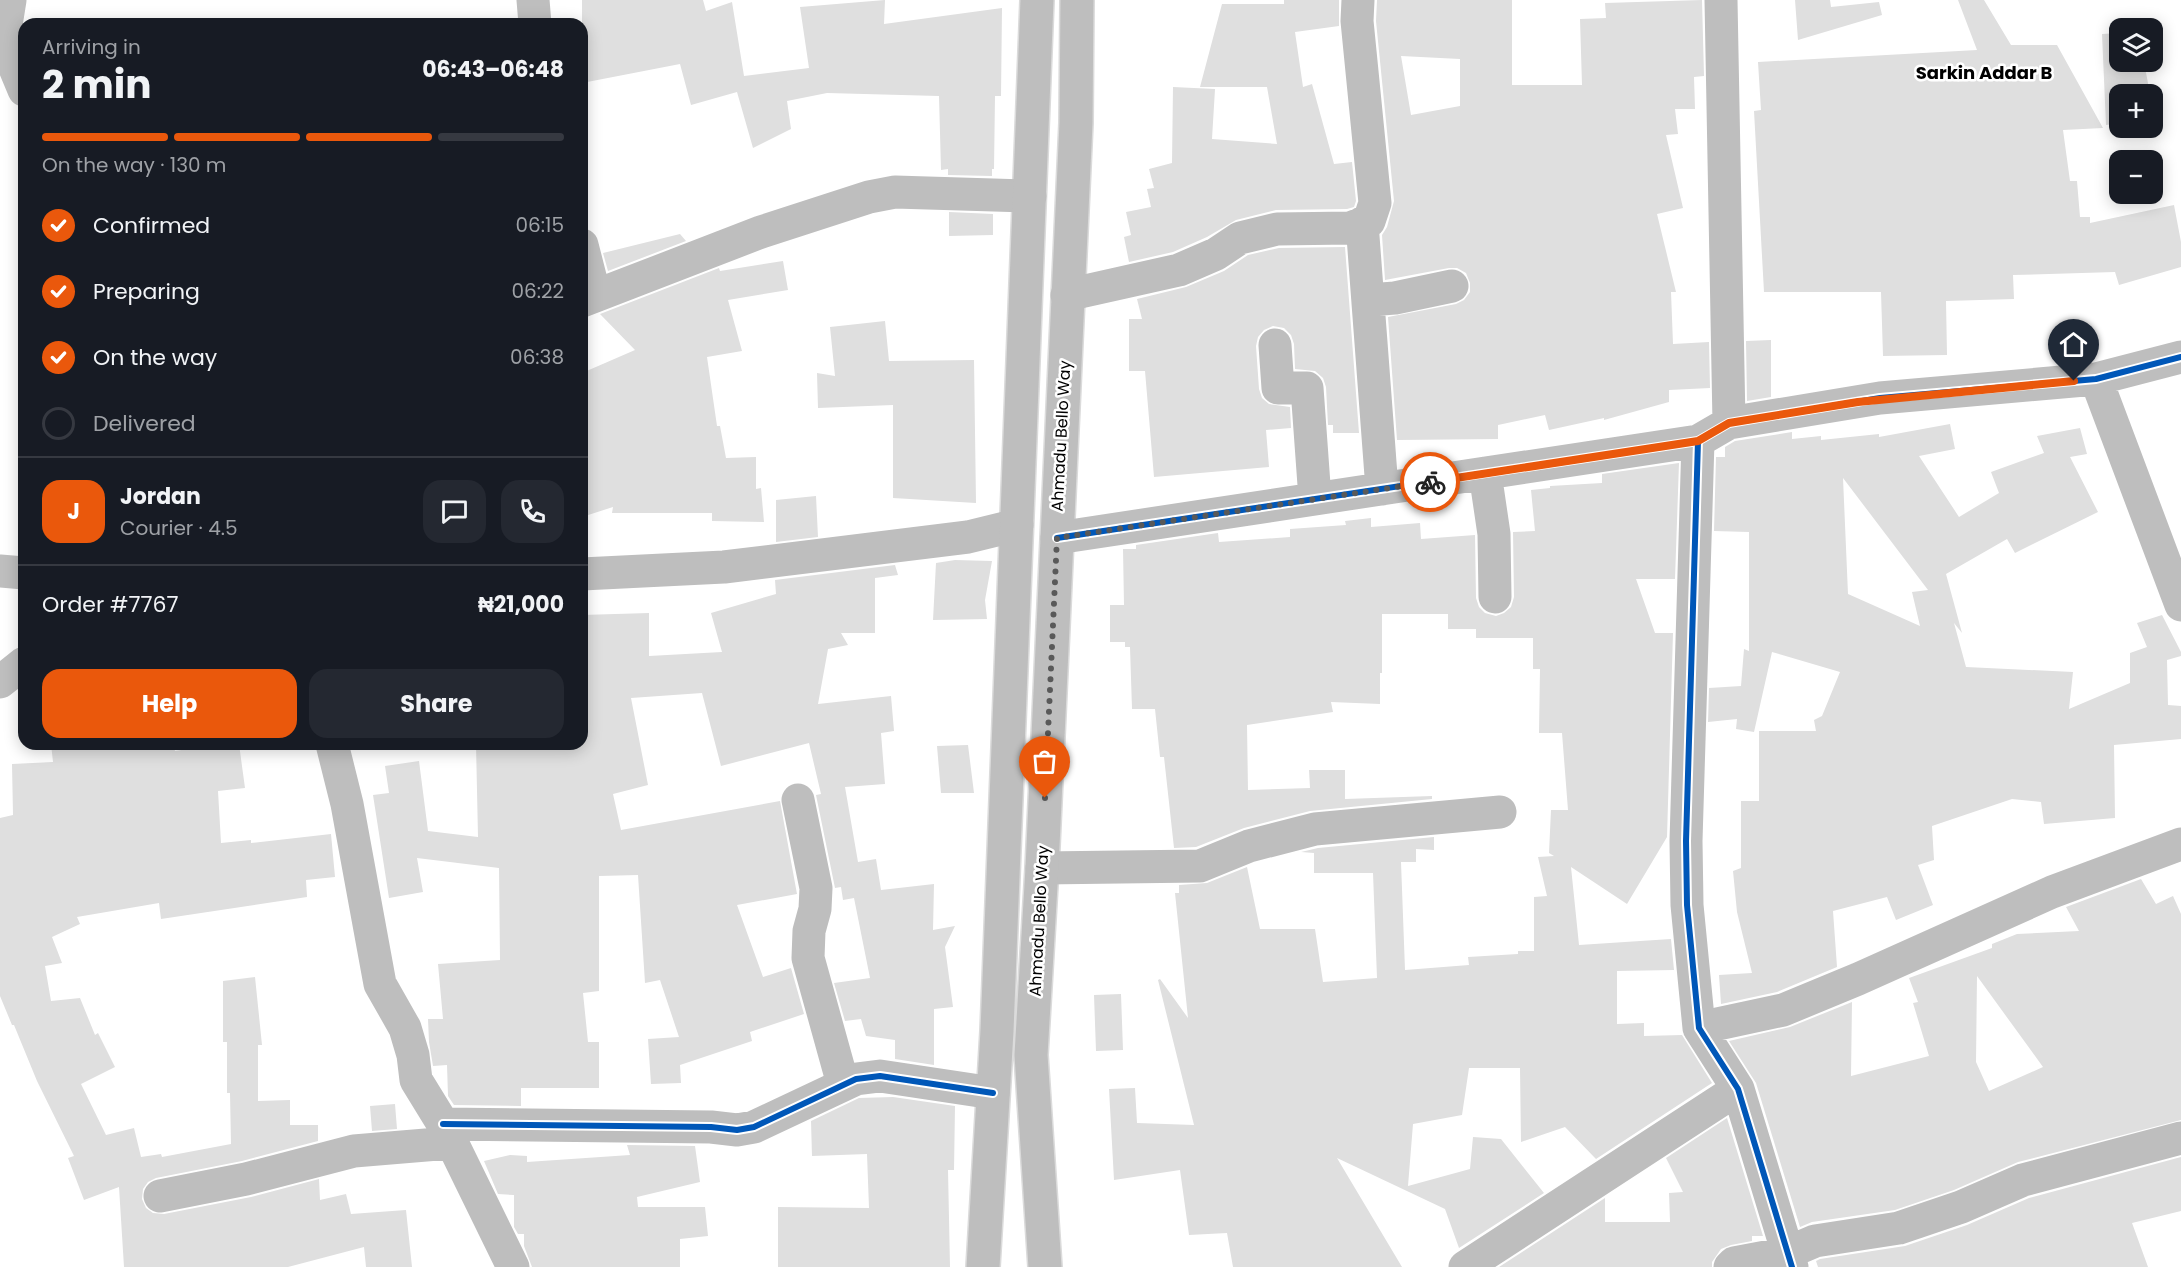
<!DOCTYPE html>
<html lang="en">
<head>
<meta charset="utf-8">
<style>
	body { margin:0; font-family:Poppins,sans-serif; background:#242831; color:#f1f3f6; height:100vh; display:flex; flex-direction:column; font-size:22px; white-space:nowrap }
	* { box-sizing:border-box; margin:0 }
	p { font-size:20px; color:#9ea1a6 }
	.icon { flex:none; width:33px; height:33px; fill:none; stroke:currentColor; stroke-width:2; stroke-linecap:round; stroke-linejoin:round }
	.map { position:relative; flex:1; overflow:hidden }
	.details { position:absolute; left:18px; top:18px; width:570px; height:732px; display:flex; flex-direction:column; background:#171b24; border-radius:18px; box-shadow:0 3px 15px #0003 }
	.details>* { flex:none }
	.tools { position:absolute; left:2109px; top:18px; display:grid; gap:12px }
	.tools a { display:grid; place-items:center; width:54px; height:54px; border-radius:12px; background:#171b24; box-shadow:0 3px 15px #0003; font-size:30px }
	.pin { position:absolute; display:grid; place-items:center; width:51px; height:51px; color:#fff; margin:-62px -26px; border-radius:50% 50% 50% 0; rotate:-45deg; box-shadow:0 0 6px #0007 }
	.pin .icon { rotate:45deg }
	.courier { position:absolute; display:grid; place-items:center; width:60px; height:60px; margin:-30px; border:4px solid #ea580c; border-radius:50%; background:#fff; color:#222; box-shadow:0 2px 8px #0007 }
	.headline em { font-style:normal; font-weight:700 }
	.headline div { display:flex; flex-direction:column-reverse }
	.headline { display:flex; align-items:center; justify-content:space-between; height:102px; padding:0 24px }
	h1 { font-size:39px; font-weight:700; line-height:45px }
	.bar { display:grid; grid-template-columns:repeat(4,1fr); gap:9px 6px; align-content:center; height:72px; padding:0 24px }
	.bar i { height:8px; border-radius:4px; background:#363941 }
	.bar .active { background:#ea580c }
	.bar p { grid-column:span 4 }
	.line { display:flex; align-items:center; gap:15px; padding:0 24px; border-top:2px solid #363941 }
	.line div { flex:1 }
	.round { display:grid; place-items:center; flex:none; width:63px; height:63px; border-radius:18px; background:#242831 }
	ol { padding:0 24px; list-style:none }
	li { display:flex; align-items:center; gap:18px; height:66px }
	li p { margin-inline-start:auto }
	li .icon { padding:6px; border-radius:50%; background:#ea580c; color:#fff; stroke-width:4 }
	li:last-child { color:#9ea1a6 }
	li i { width:33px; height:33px; border:3px solid #363941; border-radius:50% }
	.button { display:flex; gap:12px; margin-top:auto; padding:12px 24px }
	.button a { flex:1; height:69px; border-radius:18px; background:#ea580c; color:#fff; font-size:24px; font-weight:700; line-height:69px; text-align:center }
	.button a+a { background:#242831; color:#f1f3f6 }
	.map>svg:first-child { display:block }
</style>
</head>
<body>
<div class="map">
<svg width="2181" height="1267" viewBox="0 0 2181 1267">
	<rect width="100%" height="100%" fill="#fff"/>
	<!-- building -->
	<path fill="#dfdfdf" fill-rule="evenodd" d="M582 0H703L706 11 732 2 744 76 809 68 800 7 885 0 884 24 1002 8 1001 96H995L994 169H992V176L948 175V169L941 170 939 96 827 93 787 101 791 129 753 148 737 92 691 105 680 64 582 83Z
		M1284 0H1339V26L1295 32 1303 87 1312 84 1334 164 1352 162 1356 201 1354 207 1347 209 1276 210 1236 220 1207 237 1173 252 1129 262 1124 237 1131 235 1126 212 1151 207 1147 189 1154 188 1149 169 1172 163 1173 87 1215 89 1212 139 1277 144 1267 87H1200L1222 4H1284Z
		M1377 0H1512V85H1582L1580 19 1606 18 1605 3 1702 0 1704 76 1694 77 1695 109H1675L1678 134 1666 135 1683 208 1657 214 1676 292H1671L1673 344 1709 342 1710 388 1669 390V402L1604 420V418L1549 430 1545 415 1498 425V439L1397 440 1388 317 1456 304 1464 300 1470 292V283L1466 273 1457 268H1449L1385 280 1382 235 1387 227 1394 201 1376 21ZM1401 56 1460 59V106L1411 115Z
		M1795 0H1830L1831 7 1879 2 1882 15 1798 40Z
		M1958 0H1984L2011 45H2057L2103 128 2063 130 2070 181H2077L2080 217H2090V223L2174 205 2181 242V267L2119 285 2115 272 2013 275 2014 299 1946 301 1947 355 1883 356 1881 292H1764L1754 111 1761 110 1758 62 1977 50Z
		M2120 33V62H2144L2150 94H2120V123L2106 125 2102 34Z
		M949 212 993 214V235L949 236Z
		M680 234 686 241 608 271 603 253Z
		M1345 247 1359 433H1333V425H1328L1326 387 1323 378 1315 371 1295 369 1294 344 1291 335 1284 328 1273 326 1264 330 1258 337 1256 346 1259 389 1262 398 1269 404 1290 407 1291 428 1266 430 1269 467 1154 477 1145 371H1129V319H1142L1137 299 1186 287 1224 271 1248 255 1279 248Z
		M783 261 788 290 728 300 742 351 707 357 717 426H720L726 458 756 457V489L761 488 764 522 712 521V513H612L613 507 582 517V373L635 350 600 314 719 268 720 271Z
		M885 321 889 361 974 360 976 503 893 498V405L818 408 817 373 835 376 830 327Z
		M1771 340V397L1747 401 1746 341Z
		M1950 424 1955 449 1919 456 1959 517 1999 493 1991 472 2044 453 2037 436 2080 428 2087 454 2070 457 2098 512 2015 553 2007 539 1946 574 1962 633 1954 623 1966 667 2073 672 2069 709 2130 683V653L2147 647 2137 623 2162 615 2181 652V656L2167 660 2168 705 2181 706V739L2114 745 2115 818 2044 824 2041 802 2012 799 1932 826 1934 860 1918 865 1933 905 1896 920 1887 897 1833 911 1837 967 1777 992 1721 1004 1719 975 1752 973 1737 912 1733 871 1741 868V801H1759V731H1816L1814 720 1822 716 1840 672 1772 652 1754 732 1736 729 1737 719 1708 722 1709 688 1741 686 1744 649 1749 651V532L1714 531 1716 457H1725V447L1735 441 1792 432V439L1821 436V440L1879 434V437ZM1843 478 1928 590 1912 592 1920 626 1848 594Z
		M1679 463 1675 579H1636L1655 633H1673L1667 837 1627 904 1571 867 1579 945 1671 939 1674 970 1617 971V1024L1644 1023V1036L1682 1035 1712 1083 1596 1159 1565 1127 1521 1142 1520 1068H1469L1462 1115 1413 1124 1408 1186 1470 1169 1473 1137 1501 1139 1544 1193 1459 1248 1445 1209 1337 1158 1402 1267H1233L1227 1233 1189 1235 1180 1170 1114 1180 1109 1089 1135 1088 1137 1123 1194 1125 1158 980 1160 979 1188 1018 1175 893H1179V885L1207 883 1247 867 1260 929H1315L1323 982 1377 978 1373 873H1314V853L1301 852 1318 848 1434 837V850L1416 849V862H1401L1405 970 1469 965 1468 957 1518 954V951H1534V897L1547 896 1538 857 1554 856 1549 853 1551 810H1568L1562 733H1539L1540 669H1533V638H1476V629H1448V614H1382V673H1380V704L1331 702 1333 712 1247 725 1248 790 1310 788 1309 770H1345V799L1432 796V799L1310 811 1244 828 1196 847 1174 848 1164 757H1160L1155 709H1132L1130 647H1125V642H1110V605H1124L1123 549H1136V545L1218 533 1219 542 1290 537V529L1346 525 1345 521 1371 518V527L1420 523 1421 539 1475 535 1476 598 1479 607 1485 613 1496 616 1504 613 1511 607 1514 597 1513 532 1535 531 1531 490 1550 488V486L1602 483V474Z
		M816 496 818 537 776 542V500Z
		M955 560 992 561 985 600 987 619 933 620 936 563Z
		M895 565 898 575 875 578V633H841L848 645 828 649 818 704 891 696 894 731 881 733 885 784 845 787 858 862 876 859 881 890 934 884 933 930 955 926 945 947 953 1007 934 1009V1065L895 1059V1040L866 1036 861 1019 845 1021 834 983 870 978 854 898 843 900 841 887 835 888 816 795 821 794 809 743 721 766 702 693 631 698 648 785 613 794 621 830 780 801 797 894 737 905 763 977 791 968 804 1014 750 1032 752 1041 680 1065 681 1083 651 1084 648 1039 679 1037 660 980 645 983 638 875 599 876V991L583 993 588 1042H599V1088H521V1106L454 1105 448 1096 447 1065 433 1066 429 1042 428 1019H443L438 964 500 960 499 868 417 858 423 892 389 898 373 795 389 793 385 766 419 761 428 831 478 837 476 744H582V615L649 613V656L722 652 711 613 776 594 775 580Z
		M51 744H87V749L143 750V748L174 747 175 751 221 744H239L245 788 218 791 221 843 251 840V843L331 834 335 877 306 880 307 897 161 919 159 903 77 917 80 924 52 937 62 963 45 966 51 1001 80 998 95 1035 98 1033 115 1067 81 1084 106 1135 134 1128 141 1157 161 1154 162 1157 231 1144 230 1093H227V1042H223V981L255 977 262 1045H258V1101L290 1100V1125H318V1141L242 1161 156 1178 148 1182 143 1189 142 1199 146 1208 153 1213 164 1214 251 1197 319 1179 320 1200 346 1194 351 1214 406 1210 412 1267H366L364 1247 288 1267H124L119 1187 84 1200 68 1158 74 1156 37 1081 14 1025H12L0 996V818L13 815 12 764 53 762Z
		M968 745 974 793H941L937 746Z
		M2141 879 2156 904 2173 896 2181 914V1120L2018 1162 1954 1190 1895 1210 1812 1222 1800 1227 1756 1083 1729 1041 1790 1027 1852 1002 1851 1076 1929 1056 1913 1003 1918 1002 1909 978 1992 948V944L2017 934 2079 931 2066 907ZM1977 976 2043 1067 1989 1091 1976 1062Z
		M1121 994 1123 1050 1096 1051 1094 995Z
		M893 1097 955 1106 954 1170H948L950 1267H778V1207L869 1208 867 1154 812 1156 811 1121 859 1098Z
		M395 1104 397 1129 372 1131 370 1106Z
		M1727 1118 1763 1236H1752V1241L1731 1245 1721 1249 1712 1262V1267H1499L1605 1198V1222H1670L1669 1193 1683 1192 1666 1158Z
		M627 1145 695 1146 700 1182 637 1197 638 1207H705L708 1236 680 1239V1267H532L524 1246V1234H518L514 1227V1195L498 1194 484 1161 510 1155 527 1156V1162L630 1155Z
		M2181 1157V1211L2132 1223 2148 1267H1818L1816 1261 1820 1259 1905 1246 1967 1225 2029 1198Z"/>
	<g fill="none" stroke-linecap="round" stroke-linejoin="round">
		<defs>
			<path id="highway" d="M983 1267 997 1031 1037 0
				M1045 1267 1031 1055 1042 868 1076 123 1077 0"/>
		</defs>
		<!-- highway casing -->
		<use href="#highway" stroke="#dbdbdb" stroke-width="36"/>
		<!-- minor -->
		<path stroke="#bebebe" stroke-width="33" d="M10 0 5 31 14 66 24 90
			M533 0 535 24
			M1721 0 1729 423
			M1362 223 1382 489
			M582 245 595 296
			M1067 295 1179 270 1216 254 1240 238 1277 229 1350 228 1369 221 1375 203 1357 21 1358 0
			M1368 300 1395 298 1452 286
			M582 301 761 232 869 197 895 192 1030 196
			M1275 345 1278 388H1307L1315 499
			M2096 379 2181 605
			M1698 441 1686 841 1687 905 1699 1028 1738 1089 1792 1267
			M1485 473 1494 534 1495 597
			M1057 538 1698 441 1729 423 1880 398 2096 379 2181 357
			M0 571 24 573
			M582 574 724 567 968 537 1017 525
			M0 682 24 663
			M332 744 347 804 380 984 405 1028 413 1055 416 1080 443 1124 513 1267
			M798 800 816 888 815 909 809 931 808 958 843 1084
			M1042 868 1200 866 1249 846 1315 829 1500 812
			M1699 1028 1783 1010 1858 979 2052 892 2181 844
			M443 1124 711 1127 737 1130 754 1127 856 1079 880 1076 993 1093
			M160 1196 246 1179 354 1151 450 1143
			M1465 1267 1738 1089
			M1730 1267 1734 1263 1787 1253 1815 1241 1899 1228 1961 1207 2023 1180 2181 1138"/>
		<!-- highway -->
		<use href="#highway" stroke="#bebebe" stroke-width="33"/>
		<defs>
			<path id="cycleway" d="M1698 441 1686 841 1687 905 1699 1028 1738 1089 1792 1267
				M1057 538 1698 441 1729 423 1880 398 2096 379 2181 357
				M443 1124 711 1127 737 1130 754 1127 856 1079 880 1076 993 1093"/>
		</defs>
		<!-- cycleway casing -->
		<use href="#cycleway" stroke="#fff" stroke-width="10"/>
		<!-- cycleway -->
		<use href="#cycleway" stroke="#0057b8" stroke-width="6"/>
	</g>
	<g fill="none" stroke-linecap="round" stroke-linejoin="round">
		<!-- done -->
		<path stroke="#595959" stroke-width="6" stroke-dasharray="0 10.8" d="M1045 798 1057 538 1430 482"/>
		<!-- route -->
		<path stroke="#ea580c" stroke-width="8" d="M1430 482 1698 441 1729 423 1858 402 2074 381"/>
	</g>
	<g text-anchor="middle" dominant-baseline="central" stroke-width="5" stroke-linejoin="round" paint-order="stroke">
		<!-- street labels -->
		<g font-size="16" fill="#000" stroke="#fff">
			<text transform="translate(1061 436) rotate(-87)">Ahmadu Bello Way</text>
			<text transform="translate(1039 921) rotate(-87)">Ahmadu Bello Way</text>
		</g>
		<!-- neighbourhood labels -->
		<g font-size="18" font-weight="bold" fill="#000" stroke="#fff">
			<text x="1984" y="72">Sarkin Addar B</text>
		</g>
	</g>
</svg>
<div class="tools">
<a><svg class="icon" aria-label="layers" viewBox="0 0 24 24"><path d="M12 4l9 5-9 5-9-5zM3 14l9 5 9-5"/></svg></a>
<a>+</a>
<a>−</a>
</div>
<div class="pin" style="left:1045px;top:798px;background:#ea580c"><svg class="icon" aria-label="bag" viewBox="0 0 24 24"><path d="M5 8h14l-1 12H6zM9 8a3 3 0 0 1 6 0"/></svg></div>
<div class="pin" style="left:2074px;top:381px;background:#1f2937"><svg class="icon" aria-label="home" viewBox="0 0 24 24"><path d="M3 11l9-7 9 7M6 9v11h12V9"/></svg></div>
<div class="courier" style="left:1430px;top:482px"><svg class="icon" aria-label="bike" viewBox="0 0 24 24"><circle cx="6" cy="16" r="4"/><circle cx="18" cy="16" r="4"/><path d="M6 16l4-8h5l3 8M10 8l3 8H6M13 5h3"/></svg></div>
<section class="details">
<div class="headline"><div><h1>2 min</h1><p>Arriving in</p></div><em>06:43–06:48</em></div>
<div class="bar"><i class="active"></i><i class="active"></i><i class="active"></i><i></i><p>On the way · 130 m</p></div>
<ol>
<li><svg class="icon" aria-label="check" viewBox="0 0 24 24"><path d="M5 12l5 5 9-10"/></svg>Confirmed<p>06:15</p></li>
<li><svg class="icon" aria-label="check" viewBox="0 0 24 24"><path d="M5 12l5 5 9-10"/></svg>Preparing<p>06:22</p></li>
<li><svg class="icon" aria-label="check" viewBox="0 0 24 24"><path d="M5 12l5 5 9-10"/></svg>On the way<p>06:38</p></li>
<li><i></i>Delivered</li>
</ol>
<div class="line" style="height:108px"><b class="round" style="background:#ea580c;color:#fff">J</b><div><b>Jordan</b><p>Courier · 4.5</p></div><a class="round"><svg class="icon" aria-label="chat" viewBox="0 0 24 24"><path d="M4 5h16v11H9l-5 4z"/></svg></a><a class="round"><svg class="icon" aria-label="phone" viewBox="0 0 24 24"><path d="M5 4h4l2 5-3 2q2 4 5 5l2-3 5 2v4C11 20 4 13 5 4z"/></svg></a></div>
<div class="line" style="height:78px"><div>Order #7767</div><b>₦21,000</b></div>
<div class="button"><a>Help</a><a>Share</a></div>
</section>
</div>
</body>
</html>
